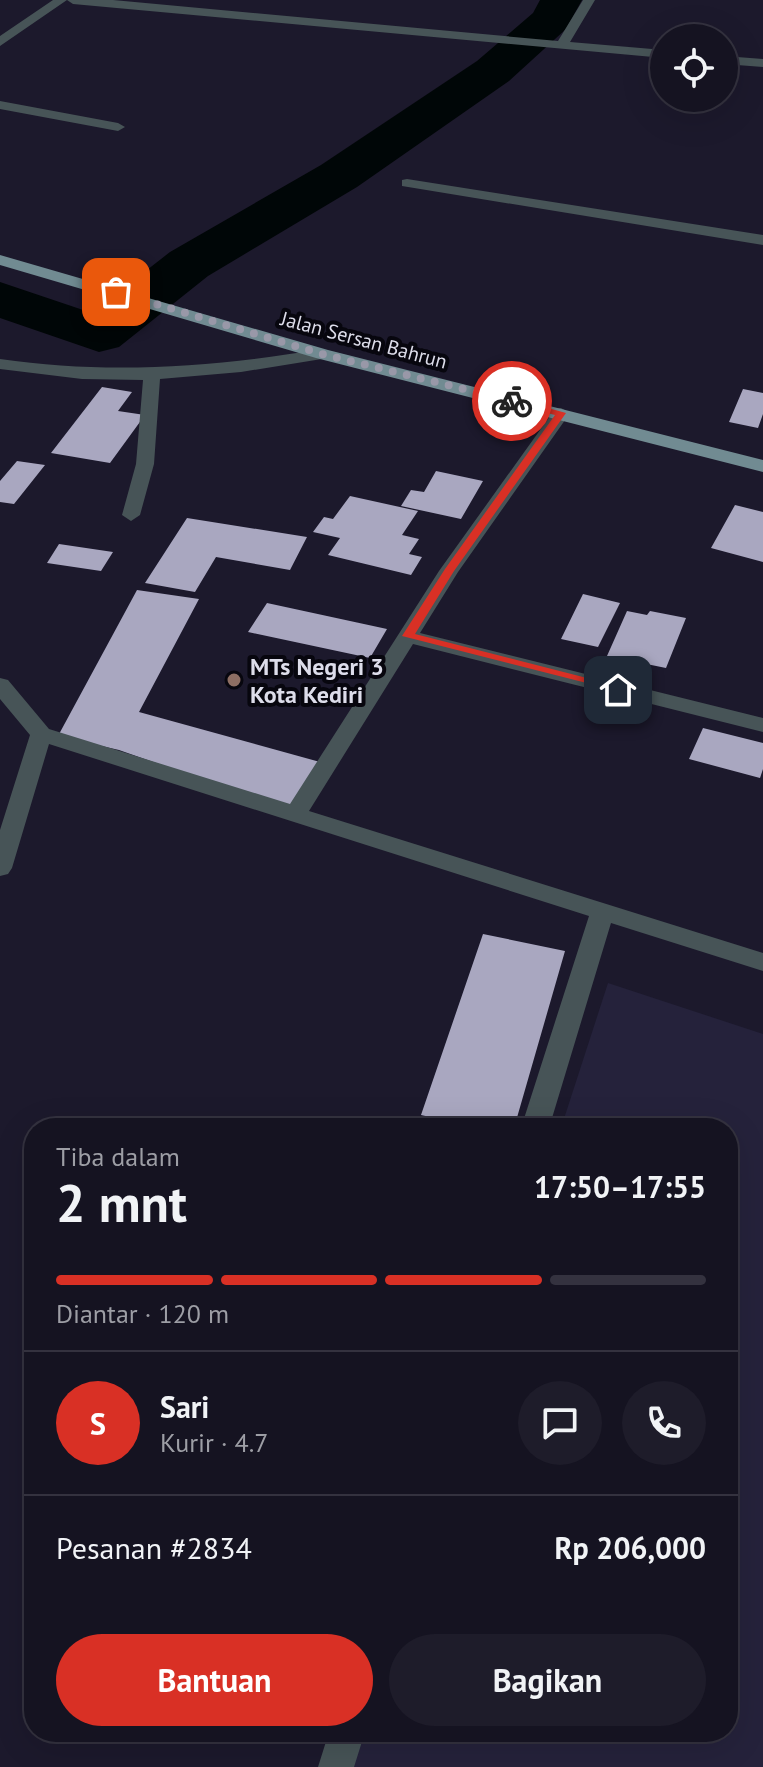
<!DOCTYPE html>
<html lang="id">
<head>
<meta charset="utf-8">
<style>
	body { margin:0; font-family:"PT Sans",sans-serif; background:#1e1c2a; color:#f1f3f6; height:100vh; display:flex; flex-direction:column; font-size:30px; white-space:nowrap }
	* { box-sizing:border-box; margin:0 }
	p { font-size:26px; color:#9d9ea5 }
	.icon { flex:none; width:44px; height:44px; fill:none; stroke:currentColor; stroke-width:2; stroke-linecap:round; stroke-linejoin:round }
	.map { position:relative; flex:1; overflow:hidden }
	.panel { position:absolute; left:24px; top:1118px; width:714px; height:624px; display:flex; flex-direction:column; background:#151321; border-radius:32px; box-shadow:0 8px 32px #0002,0 0 0 2px #34323f }
	.panel>* { flex:none }
	.controls { position:absolute; left:650px; top:24px; display:grid; gap:16px }
	.controls a { display:grid; place-items:center; width:88px; height:88px; border-radius:50%; background:#151321; box-shadow:0 8px 32px #0002,0 0 0 2px #34323f; font-size:40px }
	.pin { position:absolute; display:grid; place-items:center; width:68px; height:68px; color:#fff; margin:-34px; border-radius:16px; box-shadow:0 4px 12px #0006 }
	.courier { position:absolute; display:grid; place-items:center; width:80px; height:80px; margin:-40px; border:6px solid #d93025; border-radius:50%; background:#fff; color:#222; box-shadow:0 2px 10px #0007 }
	.overview em { font-style:normal; font-weight:800 }
	.overview div { display:flex; flex-direction:column-reverse }
	.overview { display:flex; align-items:center; justify-content:space-between; height:136px; padding:0 32px }
	h1 { font-size:52px; font-weight:800; line-height:60px }
	.bar { display:grid; grid-template-columns:repeat(4,1fr); gap:12px 8px; align-content:center; height:96px; padding:0 32px }
	.bar i { height:10px; border-radius:6px; background:#34323f }
	.bar .on { background:#d93025 }
	.bar p { grid-column:span 4 }
	.line { display:flex; align-items:center; gap:20px; padding:0 32px; border-top:2px solid #34323f }
	.line div { flex:1 }
	.round { display:grid; place-items:center; flex:none; width:84px; height:84px; border-radius:42px; background:#1e1c2a }
	.primary-button { display:flex; gap:16px; margin-top:auto; padding:16px 32px }
	.primary-button a { flex:1; height:92px; border-radius:48px; background:#d93025; color:#fff; font-size:32px; font-weight:800; line-height:92px; text-align:center }
	.primary-button a+a { background:#1e1c2a; color:#f1f3f6 }
	.map>svg:first-child { display:block }
</style>
</head>
<body>
<div class="map">
<svg width="763" height="1767" viewBox="0 0 763 1767">
	<rect width="100%" height="100%" fill="#1c192c"/>
	<!-- built -->
	<path fill="#25223b" d="M608 983 763 1034V1767H350L362 1732H728V1128H561Z"/>
	<g fill="none" stroke-linecap="round" stroke-linejoin="round">
		<!-- river -->
		<path fill="#000607" fill-rule="evenodd" d="M540 0H582L566 29 509 81 357 187 208 276 119 347 99 352 0 318V282L92 313 170 252 321 165 477 61 533 13Z"/>
	</g>
	<!-- building -->
	<path fill="#a9a7c0" d="M102 387 132 392 118 411 145 415 110 463 51 453Z
		M743 389 763 393V414L758 428 729 422Z
		M17 461 45 465 14 504 0 502V481Z
		M436 471 483 481 461 519 401 506 411 490 424 492Z
		M350 496 418 511 402 535 419 539 409 554 422 557 411 575 328 555 340 538 313 532 324 517 333 519Z
		M735 505 763 512V562L711 548Z
		M187 518 307 537 290 570 216 557 195 592 145 583Z
		M59 544 113 552 101 571 47 563Z
		M137 590 199 599 139 712 320 762 290 810 119 750 58 736Z
		M583 594 620 603 598 647 561 639Z
		M267 603 387 629 370 658 248 632Z
		M627 611 647 615 650 611 686 618 666 668 607 656Z
		M703 728 763 743V769L760 778 689 759Z
		M483 934 565 951 514 1128H479L421 1115Z"/>
	<g fill="none" stroke-linecap="round" stroke-linejoin="round">
		<!-- minor -->
		<path fill="#475457" fill-rule="evenodd" d="M53 0H113L558 41 583 0H595L570 42 664 50V58L73 4 67 0 0 46V36Z
			M724 56 763 59V67L724 64Z
			M0 101 118 123 125 127 118 131 0 109Z
			M407 179 763 235V245L402 186V180Z
			M322 349 330 354 328 358 241 372 160 379 154 464 140 515 131 521 122 515 136 464 143 380 82 379 0 369V359C109 375 214 367 322 349Z
			M561 408 570 413 458 572 420 633 763 718V732L413 644 309 811 763 953V971L611 923 549 1128H521L589 916 49 744 12 868 8 874 0 876V830L30 735 0 699V678L8 680 49 729 290 804 439 571 555 409Z
			M329 1732H365L354 1767H318Z"/>
		<!-- major -->
		<path fill="#718b92" fill-rule="evenodd" d="M0 255 328 350 763 460V472L316 358 0 265Z"/>
	</g>
	<!-- route -->
	<path fill="#d93025" d="M512 398 566 413 454 571 415 634 622 687V692L402 636 445 569 555 415 509 403Z"/>
	<g fill="none" stroke-linecap="round" stroke-linejoin="round">
		<!-- done -->
		<path stroke="#9998a8" stroke-width="8" stroke-dasharray="0 14.4" d="M116 292 322 354 512 401"/>
	</g>
	<!-- markers -->
	<circle fill="#8d6e63" stroke="#07060e" stroke-width="3" cx="234" cy="680" r="8"/>
	<g text-anchor="middle" dominant-baseline="central" stroke-width="8" stroke-linejoin="round" paint-order="stroke">
		<!-- far-street labels -->
		<g font-size="20" fill="#ddddea" stroke="#07060e">
			<text transform="translate(364 340) rotate(15)">Jalan Sersan Bahrun</text>
		</g>
		<!-- poi labels -->
		<g font-size="24" font-weight="bold" fill="#ddddea" stroke="#07060e" text-anchor="start">
			<text x="250" y="666">MTs Negeri 3<tspan x="250" dy="28">Kota Kediri</tspan></text>
		</g>
	</g>
</svg>
<div class="controls">
<a><svg class="icon" aria-label="locate" viewBox="0 0 24 24"><circle cx="12" cy="12" r="6"/><path d="M12 2v4M12 18v4M2 12h4M18 12h4"/></svg></a>
</div>
<div class="pin" style="left:116px;top:292px;background:#ea580c"><svg class="icon" aria-label="bag" viewBox="0 0 24 24"><path d="M5 8h14l-1 12H6zM9 8a3 3 0 0 1 6 0"/></svg></div>
<div class="pin" style="left:618px;top:690px;background:#1f2937"><svg class="icon" aria-label="home" viewBox="0 0 24 24"><path d="M3 11l9-7 9 7M6 9v11h12V9"/></svg></div>
<div class="courier" style="left:512px;top:401px"><svg class="icon" aria-label="bike" viewBox="0 0 24 24"><circle cx="6" cy="16" r="4"/><circle cx="18" cy="16" r="4"/><path d="M6 16l4-8h5l3 8M10 8l3 8H6M13 5h3"/></svg></div>
<section class="panel">
<div class="overview"><div><h1>2 mnt</h1><p>Tiba dalam</p></div><em>17:50–17:55</em></div>
<div class="bar"><i class="on"></i><i class="on"></i><i class="on"></i><i></i><p>Diantar · 120 m</p></div>
<div class="line" style="height:144px"><b class="round" style="background:#d93025;color:#fff">S</b><div><b>Sari</b><p>Kurir · 4.7</p></div><a class="round"><svg class="icon" aria-label="chat" viewBox="0 0 24 24"><path d="M4 5h16v11H9l-5 4z"/></svg></a><a class="round"><svg class="icon" aria-label="phone" viewBox="0 0 24 24"><path d="M5 4h4l2 5-3 2q2 4 5 5l2-3 5 2v4C11 20 4 13 5 4z"/></svg></a></div>
<div class="line" style="height:104px"><div>Pesanan #2834</div><b>Rp 206,000</b></div>
<div class="primary-button"><a>Bantuan</a><a>Bagikan</a></div>
</section>
</div>
</body>
</html>
